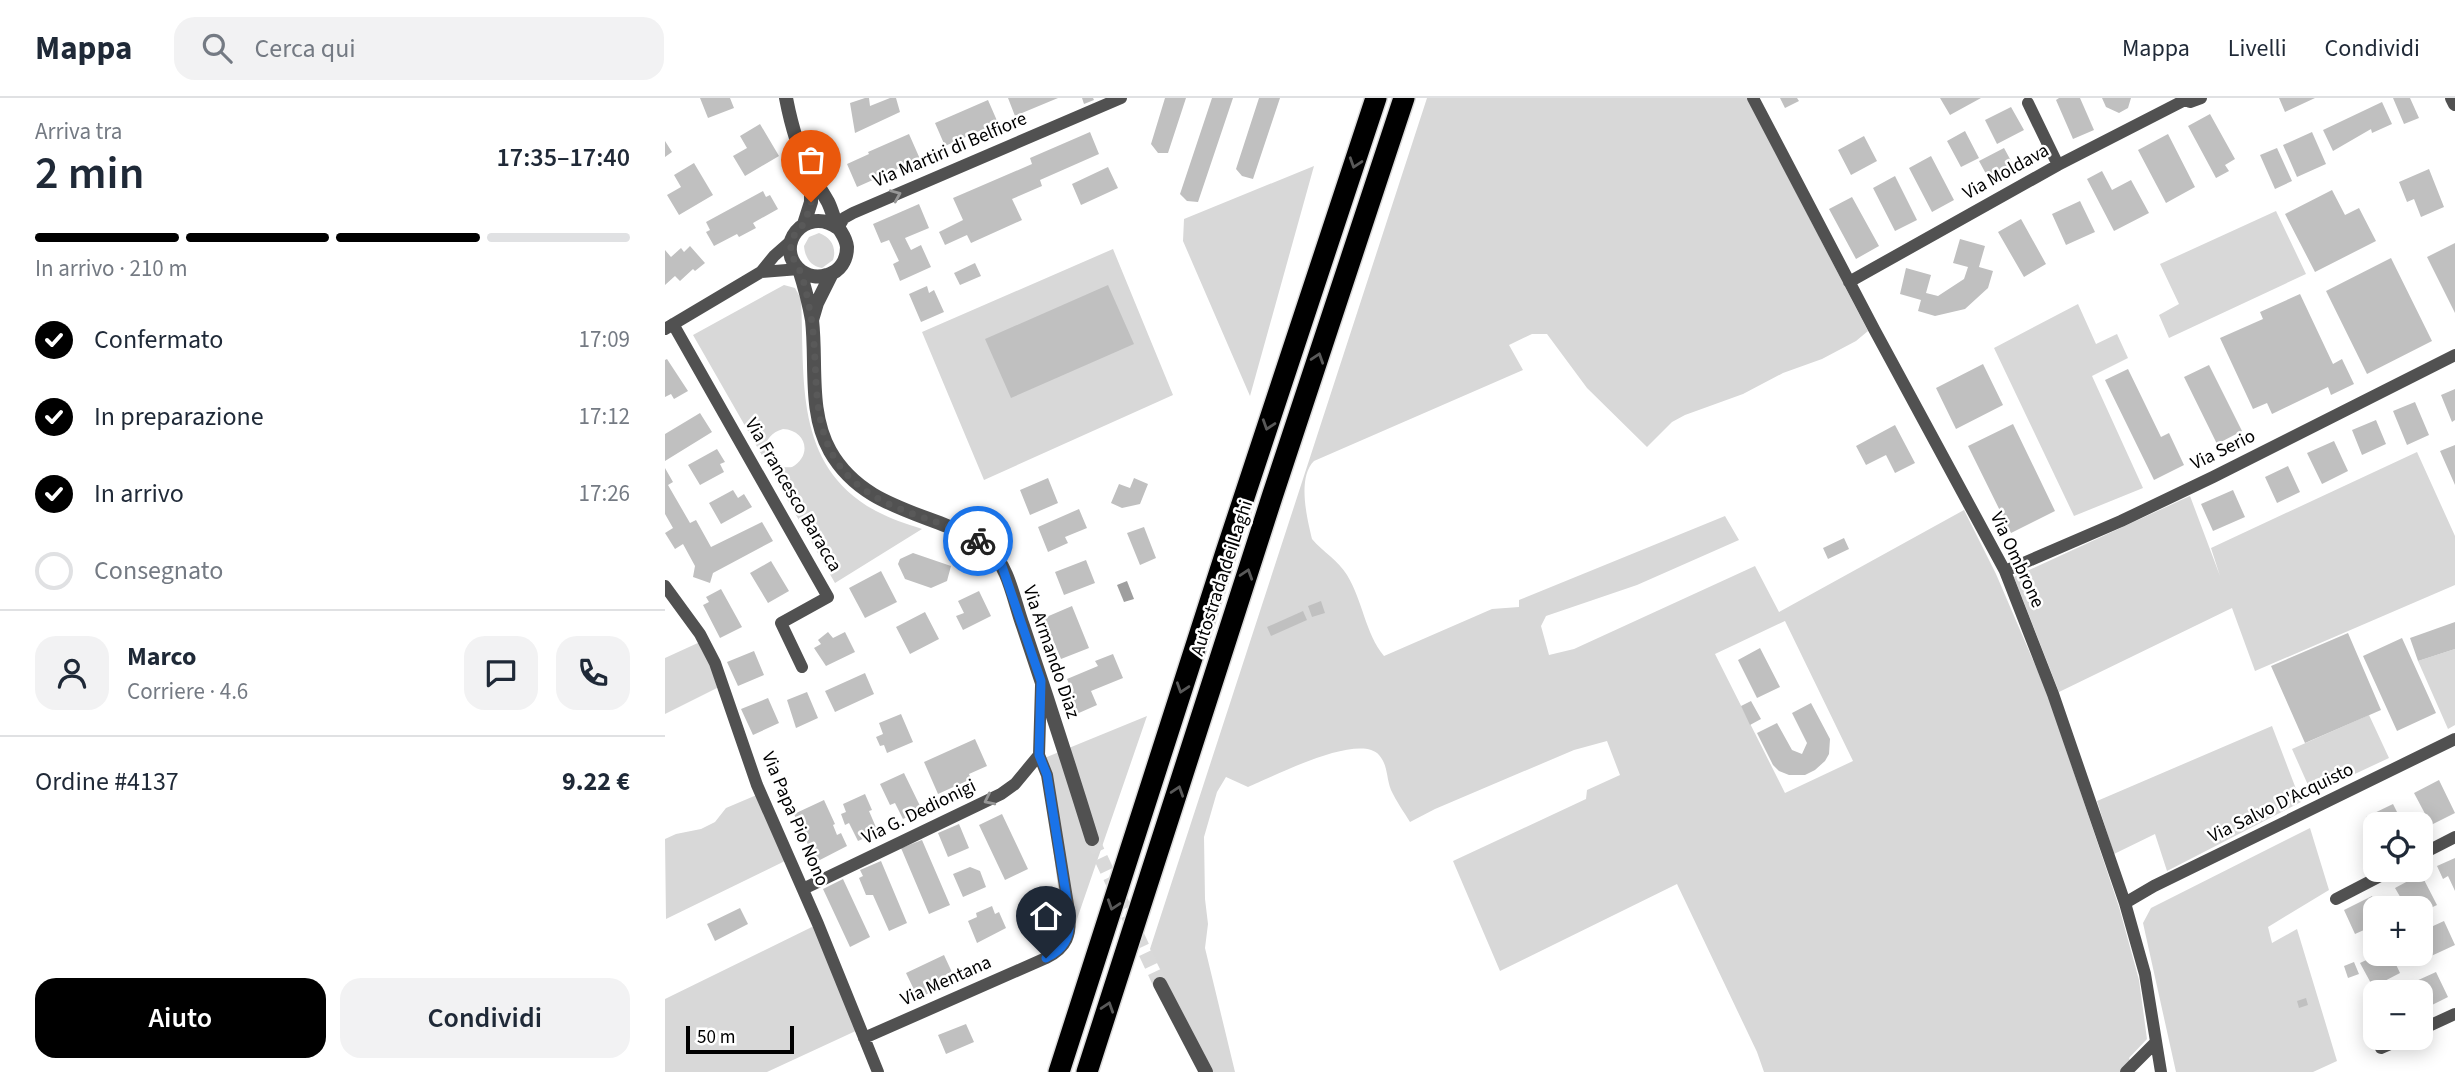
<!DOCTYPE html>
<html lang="it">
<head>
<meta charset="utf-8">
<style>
	body { margin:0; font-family:"Source Sans 3",sans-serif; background:#f2f2f3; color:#1f2937; height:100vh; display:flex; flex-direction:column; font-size:26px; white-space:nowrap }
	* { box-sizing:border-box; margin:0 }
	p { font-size:23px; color:#747a83 }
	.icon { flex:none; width:38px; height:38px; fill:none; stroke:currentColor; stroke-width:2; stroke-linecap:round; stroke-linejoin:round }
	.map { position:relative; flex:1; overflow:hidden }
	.drawer { display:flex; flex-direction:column; background:#fff; width:665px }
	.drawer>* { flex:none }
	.tools { position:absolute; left:1698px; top:714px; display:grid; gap:14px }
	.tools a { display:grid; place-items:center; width:70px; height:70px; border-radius:14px; background:#fff; box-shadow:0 4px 18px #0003; font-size:35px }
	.scale { position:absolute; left:21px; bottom:18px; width:108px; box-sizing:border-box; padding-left:7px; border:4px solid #000; border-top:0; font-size:19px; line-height:24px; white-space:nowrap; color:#000; -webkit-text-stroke:5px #fff; paint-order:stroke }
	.pin { position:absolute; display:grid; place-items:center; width:60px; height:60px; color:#fff; margin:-72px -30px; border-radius:50% 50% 50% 0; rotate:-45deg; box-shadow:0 0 7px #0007 }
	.pin .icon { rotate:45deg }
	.courier { position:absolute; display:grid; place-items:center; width:70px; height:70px; margin:-35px; border:5px solid #1a73e8; border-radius:50%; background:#fff; color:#222; box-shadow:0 2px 9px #0007 }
	.summary em { font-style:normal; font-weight:600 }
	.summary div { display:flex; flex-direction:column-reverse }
	.summary { display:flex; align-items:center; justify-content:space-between; height:119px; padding:0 35px }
	h1 { font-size:46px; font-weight:600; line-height:52px }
	.bar { display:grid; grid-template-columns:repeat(4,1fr); gap:10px 7px; align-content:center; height:84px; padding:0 35px }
	.bar i { height:9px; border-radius:5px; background:#e0e1e3 }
	.bar .on { background:#000 }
	.bar p { grid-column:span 4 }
	.line { display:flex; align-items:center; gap:18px; padding:0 35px; border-top:2px solid #e0e1e3 }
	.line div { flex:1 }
	.round { display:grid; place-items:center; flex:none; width:74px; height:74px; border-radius:21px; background:#f2f2f3 }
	ol { padding:0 35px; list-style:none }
	li { display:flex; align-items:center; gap:21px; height:77px }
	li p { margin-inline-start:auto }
	li .icon { padding:7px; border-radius:50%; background:#000; color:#fff; stroke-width:4 }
	li:last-child { color:#747a83 }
	li i { width:38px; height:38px; border:4px solid #e0e1e3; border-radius:50% }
	.cta { display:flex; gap:14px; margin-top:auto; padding:14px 35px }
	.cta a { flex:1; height:80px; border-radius:21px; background:#000; color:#fff; font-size:28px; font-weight:600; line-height:80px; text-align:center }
	.cta a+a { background:#f2f2f3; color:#1f2937 }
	header { display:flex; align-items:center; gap:42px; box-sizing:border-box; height:98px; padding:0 35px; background:#fff; border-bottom:2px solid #e0e1e3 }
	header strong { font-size:33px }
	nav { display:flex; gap:38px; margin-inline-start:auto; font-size:24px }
	.search { width:490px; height:63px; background:#f2f2f3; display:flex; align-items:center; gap:18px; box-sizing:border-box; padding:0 24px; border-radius:21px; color:#747a83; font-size:26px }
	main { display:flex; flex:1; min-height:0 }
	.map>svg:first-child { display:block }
</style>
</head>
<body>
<header>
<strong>Mappa</strong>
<div class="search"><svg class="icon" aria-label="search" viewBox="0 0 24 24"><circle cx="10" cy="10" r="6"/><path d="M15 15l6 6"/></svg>Cerca qui</div>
<nav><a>Mappa</a><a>Livelli</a><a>Condividi</a></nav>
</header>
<main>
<section class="drawer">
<div class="summary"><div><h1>2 min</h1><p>Arriva tra</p></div><em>17:35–17:40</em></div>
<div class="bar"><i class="on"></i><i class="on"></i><i class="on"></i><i></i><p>In arrivo · 210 m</p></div>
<ol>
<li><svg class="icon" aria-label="check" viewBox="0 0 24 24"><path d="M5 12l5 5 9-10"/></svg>Confermato<p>17:09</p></li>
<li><svg class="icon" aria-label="check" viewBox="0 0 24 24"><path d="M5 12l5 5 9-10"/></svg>In preparazione<p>17:12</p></li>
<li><svg class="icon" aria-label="check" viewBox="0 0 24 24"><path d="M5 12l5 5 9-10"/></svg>In arrivo<p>17:26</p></li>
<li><i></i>Consegnato</li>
</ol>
<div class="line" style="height:126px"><a class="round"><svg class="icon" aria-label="person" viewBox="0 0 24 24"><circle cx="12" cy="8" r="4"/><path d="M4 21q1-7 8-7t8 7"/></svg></a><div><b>Marco</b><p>Corriere · 4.6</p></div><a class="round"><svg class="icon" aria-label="chat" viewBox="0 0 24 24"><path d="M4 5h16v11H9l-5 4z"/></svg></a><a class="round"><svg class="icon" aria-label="phone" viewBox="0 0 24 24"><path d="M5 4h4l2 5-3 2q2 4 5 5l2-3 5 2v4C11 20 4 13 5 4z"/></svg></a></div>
<div class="line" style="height:91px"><div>Ordine #4137</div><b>9.22 €</b></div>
<div class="cta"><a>Aiuto</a><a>Condividi</a></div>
</section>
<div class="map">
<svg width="1790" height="974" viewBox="0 0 1790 974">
	<rect width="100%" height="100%" fill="#fff"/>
	<!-- green -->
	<path fill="#d8d8d8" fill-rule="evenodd" d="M762 0H1082L1203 233 1191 243 1157 261 1118 275 1078 296 1020 317 1007 324 982 349 922 290 882 236H867L844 247 858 272 649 363C632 380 642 420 647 441 658 454 673 462 682 477 698 503 700 535 719 558L827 511 854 509V502L1060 418 1074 442 972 487 881 518 876 528 884 557 909 551 1090 468 1114 514 1299 412 1331 476 1383 597 1454 809 1474 882 1482 941 1464 960 1469 974H1099L1092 954 1012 786 835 873 788 763 921 701 922 692 955 677 942 643 909 652 770 711 745 724C739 714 731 703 726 692 721 679 723 667 714 657 694 634 607 679 583 689L561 679 552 694 539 739 540 801 543 826 540 850 570 974H546L485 851ZM1120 523 1188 663 1120 695 1050 556Z
		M649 68 585 298 518 143 519 121Z
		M1611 113 1641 176 1504 240 1494 217 1514 206 1495 166Z
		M154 135C166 139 172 150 168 162L157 170C145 168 140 159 139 148L144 139Z
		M448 151 508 297 319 382 257 234Z
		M119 187 130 190 136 201C140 282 128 368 211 413 226 421 242 426 257 431L170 485 28 237ZM118 331C141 332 148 357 127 369 98 372 90 339 118 331Z
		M1413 206 1431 246 1452 236 1463 260 1427 278 1478 390 1409 418 1329 250Z
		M1752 354 1790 438V487L1590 573 1567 510 1394 594 1349 479 1525 398 1555 478 1546 450Z
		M35 544 56 588 0 616V560Z
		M1790 551V627L1783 631 1753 563Z
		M1704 617 1724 660 1647 696 1627 651Z
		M482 618 401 853 377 661Z
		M1607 628 1636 704 1502 773 1490 736 1449 756 1432 703Z
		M94 696 122 762 1 821 0 741 11 736 36 731 50 724 61 710Z
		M1645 730 1664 792 1603 829 1607 845 1632 831 1672 963 1648 974H1511L1478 825 1486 810Z
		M153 826 195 931 102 974H0V901Z"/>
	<!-- water -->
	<path fill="#9f9f9f" d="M462 483 469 501 459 504 452 487Z"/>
	<!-- building -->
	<path fill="#c0c0c0" d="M35 0H65L69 10 43 20Z
		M200 0H204L205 8 225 0H231L235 14 190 35 185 5Z
		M343 0H393L350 18Z
		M417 0H428L429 2 419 6Z
		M500 0H521L503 55H493L486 46Z
		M547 0H568L533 104 522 103 515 96Z
		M594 0H615L588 81 577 78 571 71Z
		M1115 0H1132L1134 3 1120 10Z
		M1275 0H1316L1285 17Z
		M1394 0H1415L1429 32 1408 41 1391 2Z
		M1437 0H1466L1463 10 1454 15 1441 9Z
		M1614 0H1650L1620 14Z
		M1728 0H1745L1754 20 1739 26Z
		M323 2 333 25 280 48 270 25Z
		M1717 4 1727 26 1707 35 1706 31 1668 53 1658 32Z
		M1346 9 1359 32 1332 46 1320 22Z
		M1545 16 1570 61 1560 67 1564 73 1551 80 1523 28Z
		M95 26 114 58 80 78 68 58 82 50 75 38Z
		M1300 33 1314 60 1296 69 1282 43Z
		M425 34 434 56 375 82 377 88 347 101 357 122 306 145 302 137 280 147 274 134 298 122 288 100 367 66 365 60Z
		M1647 34 1661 66 1632 79 1618 47Z
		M244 36 255 61 192 89 182 66 204 56 203 54Z
		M1503 36 1530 89 1501 105 1473 52Z
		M1199 38 1212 63 1186 77 1173 52Z
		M0 43 7 54 0 59Z
		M1339 50 1351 72 1326 85 1314 63Z
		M1612 50 1627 83 1610 91 1595 57Z
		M1266 58 1289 102 1267 114 1244 70Z
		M29 65 48 97 14 117 2 97 16 89 9 77Z
		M443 69 453 90 416 107 407 86Z
		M1764 71 1779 109 1756 119 1749 101 1742 104 1734 84Z
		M1437 73 1447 92 1466 82 1484 115 1449 133 1422 81Z
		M1230 78 1252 122 1230 133 1208 90Z
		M1667 92 1680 117 1694 110 1711 143 1650 174 1620 116Z
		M98 93 101 99 105 97 113 111 88 125 91 130 74 139 72 136 49 148 41 134 45 132 41 124Z
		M1187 99 1214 148 1191 161 1164 111Z
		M1415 103 1430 134 1401 147 1387 116Z
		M254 106 264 130 240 140 246 152 256 147 266 169 235 183 228 166 234 163 224 142 216 145 208 126Z
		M1356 121 1381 166 1359 179 1333 134Z
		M1295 141 1320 148 1314 169 1328 173 1323 190 1300 211 1270 218 1253 213 1256 202 1235 196 1241 170 1266 177 1261 195 1273 198 1299 181 1303 169 1288 165Z
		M1790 145V215L1762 159Z
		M25 148 40 165 30 173 28 171 15 183 10 178 0 187V152L6 159 16 150 19 154Z
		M1726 160 1767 243 1702 276 1661 193Z
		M310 165 316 178 295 187 289 175Z
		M443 187 469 246 346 300 320 241Z
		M262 188 264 195 269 192 279 214 256 224 244 196Z
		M1635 196 1668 266 1677 261 1689 286 1666 297 1663 289 1607 316 1602 305 1588 311 1555 240 1598 221 1595 214Z
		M2 261 23 293 9 301 6 296 0 299V262Z
		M1318 266 1338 307 1291 331 1271 290Z
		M1544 267 1577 333 1552 346 1519 279Z
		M1463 271 1496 339 1504 335 1519 367 1489 382 1440 282Z
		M1790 291V322L1787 324 1776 297Z
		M1750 304 1764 337 1742 347 1728 313Z
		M35 315 47 334 0 363V336Z
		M1711 322 1721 346 1697 357 1687 332Z
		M1348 326 1390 413 1346 435 1303 348Z
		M1230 327 1250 365 1230 375 1221 357 1201 367 1191 348Z
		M1669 343 1683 373 1657 386 1642 355Z
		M1790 347V387L1775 353Z
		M52 351 60 364 55 366 59 374 35 387 23 367Z
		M1623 368 1635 394 1612 405 1600 379Z
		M0 370 8 384 3 387 25 425 31 422 46 449 97 424 108 443 48 475 45 485 28 479 30 468 18 446 10 451 0 435 8 430 0 416Z
		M383 380 393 405 365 417 355 392Z
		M469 380 483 386 475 406 457 410 446 405 454 386 465 390Z
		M68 392 73 400 79 396 87 409 56 426 44 405Z
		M1568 392 1580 419 1548 433 1536 406Z
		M414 411 422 430 400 439 403 445 383 454 373 429Z
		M479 429 491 460 475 467 462 435Z
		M1179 440 1184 451 1163 461 1158 450Z
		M248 455 286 468 282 483 266 490 240 481 233 466 235 461Z
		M421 462 430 485 399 497 390 474Z
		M106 463 124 493 103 505 85 475Z
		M216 473 232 504 200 520 184 490Z
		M56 491 77 529 55 540 38 507 44 504 41 499Z
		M314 493 326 518 298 532 291 518 299 515 293 503Z
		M656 503 660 515 647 519 643 508Z
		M407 508 424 550 396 561 379 520Z
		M638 513 642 522 606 538 602 529Z
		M260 514 274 541 245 556 231 529Z
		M1790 524V551L1753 563 1745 540Z
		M163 534 168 540 180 534 190 554 161 568 149 550 156 546 153 542Z
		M1683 535 1716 612 1640 645 1606 568Z
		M1737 540 1771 615 1732 633 1698 558Z
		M1095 550 1115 589 1092 600 1073 562Z
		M89 553 99 577 73 588 62 564Z
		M448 556 458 580 426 593 432 607 407 618 397 594 406 590 402 581 433 568 430 563Z
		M200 575 209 596 170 614 160 593Z
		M142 594 153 620 131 630 122 602Z
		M103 600 114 625 88 637 76 611Z
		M1086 603 1096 621 1085 627 1076 608Z
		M1146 605 1165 641 1164 656 1160 663 1150 672 1140 677H1124L1114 673 1108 667 1092 635 1112 625 1127 652 1137 656 1142 645 1127 615Z
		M236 616 248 644 222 655 219 647 215 648 211 639 218 636 214 625Z
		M310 641 322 668 304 676 306 681 273 696 259 664Z
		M239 675 257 712 238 721 230 705 225 707 215 686Z
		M1774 682 1790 715 1766 727 1749 695Z
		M200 696 207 712 204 713 213 734 193 743 184 725 180 727 176 716 181 714 178 706Z
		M159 702 170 726 168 727 172 737 176 735 182 748 151 764 129 716Z
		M1728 706 1738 726H1710V737L1701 719Z
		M337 716 363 771 340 782 314 727Z
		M294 726 304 750 283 759 273 735Z
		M257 742 285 807 264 816 236 750Z
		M1790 760V793L1783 778 1778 781 1772 768Z
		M216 763 242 825 224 833 208 797H201L194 780 198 778 195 772Z
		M305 769 315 773 321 789 298 799 288 776Z
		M1756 776 1772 807 1755 815V810H1751L1744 798 1737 802 1730 790Z
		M178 781 205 839 185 849 158 791Z
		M1707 798 1713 810H1710V827L1690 836 1679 812Z
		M327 808 330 816 334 814 341 830 312 845 303 823 312 819 311 815Z
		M75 810 83 826 50 843 42 826Z
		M1779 823 1790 847 1764 859 1755 841V834Z
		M1714 856H1726L1735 875 1708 889 1695 865Z
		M279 857 291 883 253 900 241 875Z
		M1689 864 1694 876 1683 880 1679 868Z
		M1771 874 1783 899 1761 910 1749 884Z
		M1641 900 1643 907 1634 910 1632 903Z
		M301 926 309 944 281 956 273 937Z"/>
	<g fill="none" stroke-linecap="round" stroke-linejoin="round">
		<!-- tertiary-tunnel -->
		<path stroke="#d9d9d9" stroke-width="14" stroke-dasharray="14 7" stroke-linecap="butt" d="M427 741 495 886"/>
		<defs>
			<path id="motorway" d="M394 974 561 454 711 0
				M422 974 607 399 739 0"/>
		</defs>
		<!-- motorway casing -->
		<use href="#motorway" stroke="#dbdbdb" stroke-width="24"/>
		<!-- minor -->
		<path stroke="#515151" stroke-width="12" d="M1088 0 1209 231 1340 473 1388 596 1460 805 1480 876 1496 974
			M1363 5 1393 67
			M173 130 179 120 188 115 456 0
			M96 174 134 171
			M1184 184 1393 67 1520 2 1525 4 1536 0
			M8 226 163 499 116 525 137 569
			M0 231 96 174 109 158 126 143
			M1340 473 1456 423 1548 379 1790 257
			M0 488 35 536 50 565 92 687 153 826 213 974
			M1755 757 1790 739
			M138 791 336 696 350 686 374 657
			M1671 801 1727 772
			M1460 805 1489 788 1790 641
			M1755 932 1790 916
			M199 940 381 860C402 850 407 836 404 813L382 677 374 657 376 588
			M1716 950 1739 940
			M1461 974 1491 944"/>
		<!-- tertiary -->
		<path stroke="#515151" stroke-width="14" d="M121 0C126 26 134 54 146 77 152 86 158 95 163 104 167 112 169 122 173 129 177 136 181 140 182 149 182 162 175 174 162 177 153 180 143 178 136 173 107 149 140 106 173 130
			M1787 0 1790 6
			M139 126 146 104V77
			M134 171C139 187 144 205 147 222 152 265 143 314 165 353 191 399 236 410 282 428 297 434 313 440 324 451 344 469 349 504 358 528 382 599 405 670 427 741
			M147 222 152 205 167 175
			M495 886 541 974"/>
		<!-- motorway -->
		<use href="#motorway" stroke="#000" stroke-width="21"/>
	</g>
	<!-- one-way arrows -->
	<defs><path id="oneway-chevron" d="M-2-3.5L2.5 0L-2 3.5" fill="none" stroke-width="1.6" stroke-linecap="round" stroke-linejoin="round" transform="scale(1.75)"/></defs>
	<g stroke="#595959">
		<use href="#oneway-chevron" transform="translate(690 65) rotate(108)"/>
		<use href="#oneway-chevron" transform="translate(653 260) rotate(-72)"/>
		<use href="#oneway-chevron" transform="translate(603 327) rotate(108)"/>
		<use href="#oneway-chevron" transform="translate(582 476) rotate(-72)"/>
		<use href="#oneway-chevron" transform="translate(517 590) rotate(108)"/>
		<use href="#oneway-chevron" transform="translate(513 693) rotate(-72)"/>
		<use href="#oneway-chevron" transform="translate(448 807) rotate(108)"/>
		<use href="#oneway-chevron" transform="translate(443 909) rotate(-72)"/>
	</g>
	<g stroke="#979797">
		<use href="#oneway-chevron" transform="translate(231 97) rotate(-23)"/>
		<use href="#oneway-chevron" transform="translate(324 702) rotate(154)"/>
	</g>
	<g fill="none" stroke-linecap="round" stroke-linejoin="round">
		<!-- done -->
		<path stroke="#595959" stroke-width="7" stroke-dasharray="0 12.6" d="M146 104C144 111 142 119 139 125 134 133 127 136 126 147 125 157 130 163 134 171 140 184 142 199 145 213 157 273 138 342 193 387 228 416 275 420 313 443"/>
		<!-- route -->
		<path stroke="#1a73e8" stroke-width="9" d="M313 443 326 452 337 468 376 583 374 657 382 677 405 821C405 841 398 852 381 860"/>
	</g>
	<g text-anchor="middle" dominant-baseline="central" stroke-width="5" stroke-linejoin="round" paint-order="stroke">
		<!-- street labels -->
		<g font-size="19" fill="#000" stroke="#fff">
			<text transform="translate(285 52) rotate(-23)">Via Martiri di Belfiore</text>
			<text transform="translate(1341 74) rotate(-29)">Via Moldava</text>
			<text transform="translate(1558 352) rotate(-26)">Via Serio</text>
			<text transform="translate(128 397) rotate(60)">Via Francesco Baracca</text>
			<text transform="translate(1352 462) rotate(65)">Via Ombrone</text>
			<text transform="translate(557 480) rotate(-72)">Autostrada dei Laghi</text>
			<text transform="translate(386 554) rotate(71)">Via Armando Diaz</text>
			<text transform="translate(1616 705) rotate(-26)">Via Salvo D'Acquisto</text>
			<text transform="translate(254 714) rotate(-26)">Via G. Dedionigi</text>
			<text transform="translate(130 721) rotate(67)">Via Papa Pio Nono</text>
			<text transform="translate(281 883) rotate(-24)">Via Mentana</text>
		</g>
	</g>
</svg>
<div class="tools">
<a><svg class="icon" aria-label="locate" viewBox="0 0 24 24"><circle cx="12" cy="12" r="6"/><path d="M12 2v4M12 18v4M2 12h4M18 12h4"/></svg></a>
<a>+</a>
<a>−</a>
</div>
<div class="scale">50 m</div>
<div class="pin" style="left:146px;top:104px;background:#ea580c"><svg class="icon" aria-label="bag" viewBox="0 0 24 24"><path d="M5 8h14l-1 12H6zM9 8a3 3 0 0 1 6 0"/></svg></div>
<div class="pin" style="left:381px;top:860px;background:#1f2937"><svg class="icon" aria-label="home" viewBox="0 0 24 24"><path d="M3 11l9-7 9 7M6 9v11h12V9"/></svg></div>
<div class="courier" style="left:313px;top:443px"><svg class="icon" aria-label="bike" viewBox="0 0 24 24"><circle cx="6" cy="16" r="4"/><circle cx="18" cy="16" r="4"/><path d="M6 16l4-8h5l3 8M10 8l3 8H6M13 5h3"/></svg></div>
</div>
</main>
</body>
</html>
